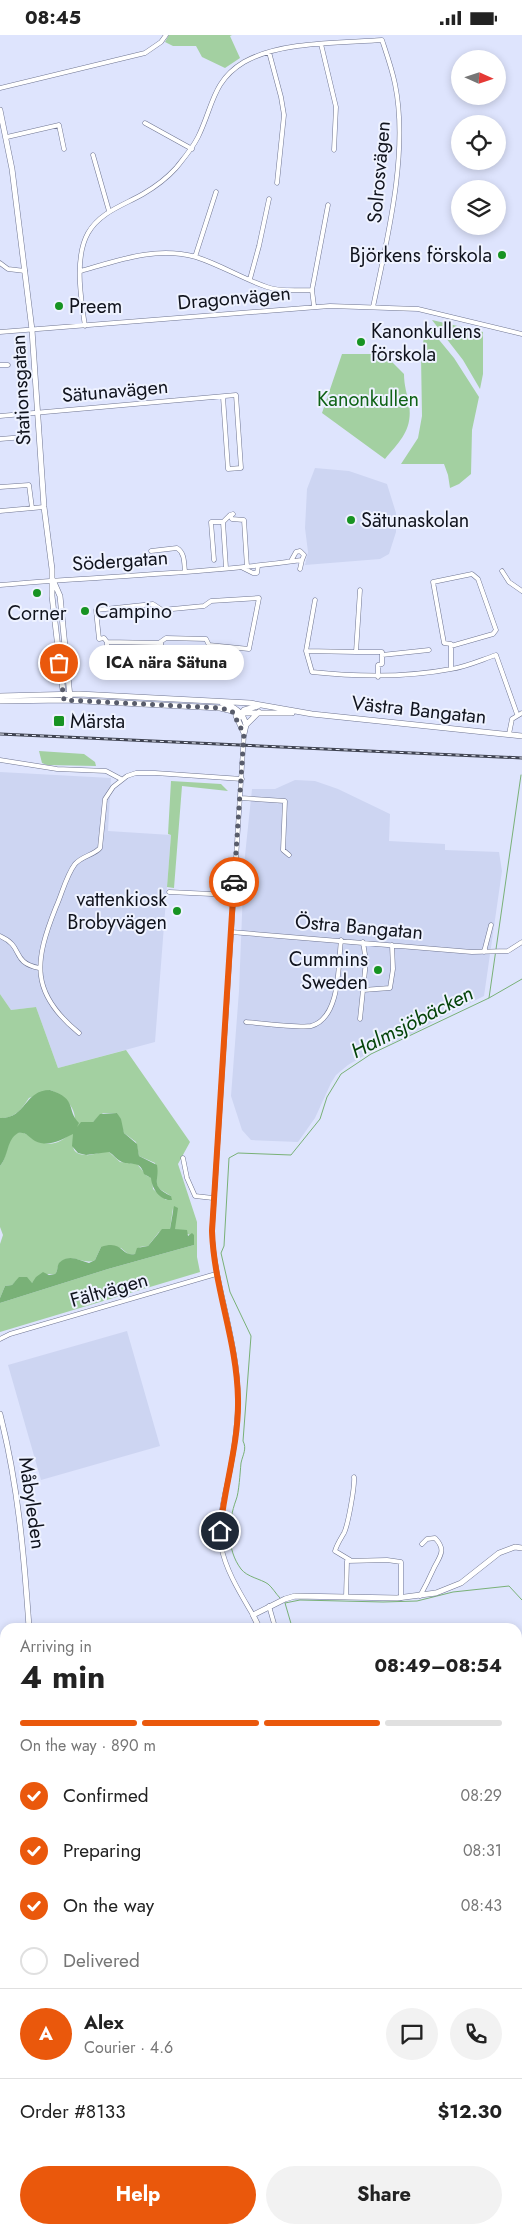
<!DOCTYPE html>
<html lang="en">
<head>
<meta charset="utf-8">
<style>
	body { margin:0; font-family:Jost,sans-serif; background:#f2f2f2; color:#222; height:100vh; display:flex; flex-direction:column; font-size:19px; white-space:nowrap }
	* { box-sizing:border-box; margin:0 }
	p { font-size:16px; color:#767676 }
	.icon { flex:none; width:28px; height:28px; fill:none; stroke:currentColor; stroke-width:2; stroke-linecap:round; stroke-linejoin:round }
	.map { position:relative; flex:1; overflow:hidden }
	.details { position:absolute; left:0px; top:1588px; width:522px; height:611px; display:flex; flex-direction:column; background:#fff; border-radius:15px 15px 0 0; box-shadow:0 2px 8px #0003 }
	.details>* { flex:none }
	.needle { width:32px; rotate:93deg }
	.buttons { position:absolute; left:451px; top:15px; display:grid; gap:10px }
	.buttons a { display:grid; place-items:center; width:55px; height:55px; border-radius:50%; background:#fff; box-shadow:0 2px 8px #0003; font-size:25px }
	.pin { position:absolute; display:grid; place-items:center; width:42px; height:42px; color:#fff; margin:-21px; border:2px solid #fff; border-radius:50%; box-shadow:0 1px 5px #0007 }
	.courier { position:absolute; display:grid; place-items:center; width:50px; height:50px; margin:-25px; border:4px solid #ea580c; border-radius:50%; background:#fff; color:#222; box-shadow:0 1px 6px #0007 }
	.bubble { position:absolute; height:35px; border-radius:18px; background:#fff; box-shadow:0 2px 8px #0003; font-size:16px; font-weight:700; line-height:35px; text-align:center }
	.headline em { font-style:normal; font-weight:700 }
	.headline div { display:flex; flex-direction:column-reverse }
	.headline { display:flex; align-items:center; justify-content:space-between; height:85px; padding:0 20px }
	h1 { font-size:32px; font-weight:700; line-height:38px }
	.bar { display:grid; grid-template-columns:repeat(4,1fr); gap:8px 5px; align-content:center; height:60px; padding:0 20px }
	.bar i { height:6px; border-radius:4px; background:#e0e0e0 }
	.bar .selected { background:#ea580c }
	.bar p { grid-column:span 4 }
	.line { display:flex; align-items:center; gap:12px; padding:0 20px; border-top:1px solid #e0e0e0 }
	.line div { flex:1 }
	.round { display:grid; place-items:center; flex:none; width:52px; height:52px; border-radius:26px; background:#f2f2f2 }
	ol { padding:0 20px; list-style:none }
	li { display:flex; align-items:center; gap:15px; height:55px }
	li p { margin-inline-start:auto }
	li .icon { padding:5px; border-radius:50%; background:#ea580c; color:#fff; stroke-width:4 }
	li:last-child { color:#767676 }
	li i { width:28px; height:28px; border:2px solid #e0e0e0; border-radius:50% }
	.action { display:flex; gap:10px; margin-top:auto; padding:10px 20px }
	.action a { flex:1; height:58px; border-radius:30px; background:#ea580c; color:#fff; font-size:20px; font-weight:700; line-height:58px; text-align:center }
	.action a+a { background:#f2f2f2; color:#222 }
	.status { display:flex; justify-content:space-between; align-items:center; height:35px; padding:0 25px; background:#fff; direction:ltr }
	.status svg { height:14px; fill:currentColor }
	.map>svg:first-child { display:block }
</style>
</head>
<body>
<div class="status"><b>08:45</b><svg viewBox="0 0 49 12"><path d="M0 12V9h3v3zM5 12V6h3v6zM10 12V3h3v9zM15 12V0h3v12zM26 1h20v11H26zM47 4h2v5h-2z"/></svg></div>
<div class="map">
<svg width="522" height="2198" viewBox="0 0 522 2198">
	<rect width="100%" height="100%" fill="#dee4fd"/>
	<!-- built -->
	<path fill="#cdd5f2" d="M315 433 349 436 387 449 396 478V497L389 519 380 524 305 530 308 517 305 493 307 454Z
		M0 737 111 743 108 796 171 800 155 1007 58 1033 36 972 11 975 0 959Z
		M295 745 315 746 338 754 390 779 389 806 445 809V815L499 817 502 836 484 961 442 982 406 1002 372 1016 348 1030 336 1040 331 1048 315 1083 298 1107 251 1105 242 1095 231 1061 239 956 244 830 252 754H275Z
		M127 1296 160 1411 41 1445 8 1330Z"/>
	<!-- green -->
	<path fill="#a3d0a1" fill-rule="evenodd" d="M169 0H232L230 1 240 23 225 33 202 22 196 11H173L165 7Z
		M432 285 483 297V339L480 354 463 325Z
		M426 289 454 323 479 362 472 395 471 439 459 449 450 453 448 440 444 429H401L418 403 422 381 421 321Z
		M342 319H374L377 324 385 320 404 339C404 350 407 359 409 369 413 395 400 406 385 424L322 378Z
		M39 716 84 719 95 727 96 731 47 730 42 728Z
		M171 746 221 749 228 756 182 751 174 853 167 852 171 800 168 799Z
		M0 959 11 975 36 972 58 1033 126 1015 190 1107 178 1129 197 1187V1222L200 1237 0 1297V1268L108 1234 194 1210 190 1200 175 1194 173 1173 170 1194 159 1197 148 1211 140 1212 135 1219H128L121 1213 101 1212 95 1225C83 1231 72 1216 60 1228 57 1231 58 1236 55 1239H41L32 1248 15 1247 12 1250 5 1251 0 1263V1209L3 1200 0 1192V1131C8 1123 6 1102 17 1098 29 1094 41 1116 60 1106 87 1092 74 1063 50 1055L29 1063C22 1074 14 1084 0 1083ZM103 1078H117L124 1098 136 1107 139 1121 155 1128 157 1150 158 1153 171 1161 166 1165 153 1154 152 1143 147 1141 137 1129 120 1127 109 1117C100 1116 93 1121 85 1120 64 1119 76 1098 81 1088L93 1087Z
		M0 1983 5 1984V2194H155L157 2198H0Z
		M522 2026V2153L518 2151V2029Z
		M265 2194H374L375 2198H296L277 2194 271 2198H261Z"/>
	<!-- water -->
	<path fill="#79b177" d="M50 1055C78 1064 66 1075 79 1088L77 1092 81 1087H93L100 1079 117 1078 121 1084 124 1098 137 1109 139 1121 157 1130C160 1146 149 1151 171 1161L172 1165C160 1166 152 1154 151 1143L144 1139C140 1125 132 1131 122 1127 117 1125 114 1120 109 1117L86 1120 78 1118 72 1111 73 1099C62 1104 50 1113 35 1106 28 1102 27 1097 18 1098 6 1105 9 1121 0 1131V1083C26 1084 24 1055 50 1055Z
		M174 1171 178 1173 175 1194 187 1195 188 1201 192 1198 194 1200V1210L108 1234 0 1268V1263L5 1251 12 1250 19 1242H27L32 1248 36 1242 43 1237 49 1240 55 1239C58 1236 57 1231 59 1228 70 1218 79 1226 89 1228L95 1225 101 1212C123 1204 121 1222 135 1219L137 1213 148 1211 162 1194H170Z"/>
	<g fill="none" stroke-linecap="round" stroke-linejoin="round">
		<!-- stream -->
		<path stroke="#79b177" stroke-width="1" d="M489 963 522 944
			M280 1563C276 1559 272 1552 268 1549 261 1544 247 1542 241 1534 226 1514 228 1487 236 1465 239 1458 240 1438 241 1428 243 1419 247 1414 243 1406L251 1301 230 1257 221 1218 224 1211 229 1123 238 1118 291 1120 320 1084 327 1062 341 1039 371 1019 489 963 521 740
			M292 1592 285 1568 300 1565 383 1567 417 1566 453 1557 509 1551 522 1565
			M243 2194 248 2198"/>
		<defs>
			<path id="minor" d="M321 9 336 72 334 115
				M269 17 281 62 284 80 277 148
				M0 53 145 18 161 7 166 0
				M145 88 192 114
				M7 102 59 90 64 114
				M93 120 109 176
				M195 222 216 157
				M0 228 8 234 25 236
				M81 236C119 225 156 211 196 222 221 230 243 244 267 252 281 257 297 255 312 255
				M250 244 259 211 269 164
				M314 271 312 255 328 170
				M85 291C81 264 74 223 88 198 100 177 124 170 143 159 155 152 167 143 176 133 184 123 192 114 198 102 213 72 212 46 244 27 281 6 341 8 382 5 387 20 392 34 395 49 409 117 387 205 373 272
				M0 297 330 271 418 274 522 299
				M0 330H8
				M0 381 236 360 241 433 228 434 223 362
				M0 404 24 402
				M0 452 29 450 32 473
				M0 476 44 472
				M230 480 232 484 244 485 247 532
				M223 487 226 533
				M151 516 177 513C185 518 184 528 185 537
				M214 525 211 487H223L230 480 233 479
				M291 526 296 517 300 516 304 520 302 525
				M243 533 253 538H257L258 531
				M502 536 509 547 522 556
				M0 550C101 541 202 539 302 525L300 534
				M360 555 356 617H382V629L378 630V642
				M315 565 306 616 356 617
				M107 607 159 608 166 603 206 604 209 610
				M161 607 163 625
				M306 616 312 637C359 642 404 643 451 634 466 632 481 625 496 620L517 679
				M382 620 429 615
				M107 623V607L104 603 99 604 96 575 153 569 162 575 204 571 211 566 259 563 249 614 209 610 205 638
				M451 634V609L444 608 433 547 472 539 478 544 496 595 493 599 451 611
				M244 699 212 1196C214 1246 233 1292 237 1342 240 1374 236 1404 230 1436 225 1460 217 1486 221 1511 226 1536 240 1558 253 1580
				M509 699 512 684 522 678
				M0 725 57 734 106 736 121 744
				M241 763 285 766 283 815 289 820
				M169 857 233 860
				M231 897 472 917 508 916 522 907
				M0 901C25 912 10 927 39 933
				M484 917 491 890
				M363 955 390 953 393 934 392 910
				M360 984 366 926 363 907
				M246 987C259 988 300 993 311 991 341 983 338 929 341 905
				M79 998C30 958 34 927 56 872 62 859 66 841 75 829 82 821 94 820 100 813L105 764 113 752 127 741 136 738H155L242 744
				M183 1123 187 1143 195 1161 213 1163
				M0 1304 10 1299 216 1239
				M350 1525 335 1516C337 1509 340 1505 344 1498 348 1490 355 1451 354 1442
				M420 1561C425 1552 429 1544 433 1535 438 1523 448 1516 435 1503L427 1504 422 1509
				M346 1562 347 1526 387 1525 401 1527V1563
				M269 1571 275 1592
				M0 1732 5 1731"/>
			<path id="tertiary" d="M0 75 12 134 32 295 44 472 52 534V561L64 665
				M53 545 60 561 70 662
				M0 661 79 659 250 668 312 679 522 701
				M0 666 64 665 220 673 241 678H292
				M222 668C235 672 243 677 246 690
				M236 681 244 698
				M238 684 244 675 258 671
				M244 699 246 690 259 677
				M0 1379C18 1449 24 1520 29 1592
				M259 1592 253 1580 285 1564 295 1561 397 1563 436 1558 461 1548 499 1518 515 1512 522 1513
				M0 1858 5 1857"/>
			<path id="secondary" d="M193 2194 194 2198"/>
		</defs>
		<!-- minor casing -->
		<use href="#minor" stroke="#6f7591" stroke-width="5"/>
		<!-- tertiary casing -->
		<use href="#tertiary" stroke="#6f7591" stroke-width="6"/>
		<!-- secondary casing -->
		<use href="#secondary" stroke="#6f7591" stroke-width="7"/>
		<!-- minor -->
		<use href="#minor" stroke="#fff" stroke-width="4"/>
		<!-- tertiary -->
		<use href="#tertiary" stroke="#fff" stroke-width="5"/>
		<!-- secondary -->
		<use href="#secondary" stroke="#fff" stroke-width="5.5"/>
		<defs>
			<path id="rail" d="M0 699 522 723"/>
		</defs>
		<!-- rail casing -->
		<use href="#rail" stroke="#3f4351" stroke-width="3"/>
		<!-- rail -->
		<use href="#rail" stroke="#eef2ff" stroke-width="1" stroke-dasharray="4" stroke-linecap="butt"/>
	</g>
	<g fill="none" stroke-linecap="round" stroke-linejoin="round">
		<!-- done -->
		<path stroke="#585c6b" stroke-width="5" stroke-dasharray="0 9" d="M59 628 64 665 220 673 232 676 244 699 234 847"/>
		<!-- route -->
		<path stroke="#ea580c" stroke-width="6" d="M220 1496C224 1452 239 1409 238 1364 237 1305 214 1254 212 1196L234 847"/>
	</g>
	<!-- markers -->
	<g fill="#179322" stroke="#eef2ff" stroke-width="2">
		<circle cx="502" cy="220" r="5"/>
		<circle cx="59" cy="271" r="5"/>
		<circle cx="361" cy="307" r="5"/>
		<circle cx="351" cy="485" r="5"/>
		<circle cx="37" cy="558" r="5"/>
		<circle cx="85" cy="576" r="5"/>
		<rect x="53" y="680" width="12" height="12" rx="2.5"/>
		<circle cx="177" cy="876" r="5"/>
		<circle cx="378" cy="935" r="5"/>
	</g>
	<g text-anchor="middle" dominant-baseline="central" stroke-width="4" stroke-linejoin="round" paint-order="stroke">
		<!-- street labels -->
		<g font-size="20" fill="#10131d" stroke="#eef2ff">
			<text transform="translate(379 137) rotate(-85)">Solrosvägen</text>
			<text transform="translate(234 263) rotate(-5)">Dragonvägen</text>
			<text transform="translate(21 355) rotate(-93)">Stationsgatan</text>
			<text transform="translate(115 356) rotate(-5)">Sätunavägen</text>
			<text transform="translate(120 526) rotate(-4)">Södergatan</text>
			<text transform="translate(419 675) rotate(6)">Västra Bangatan</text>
			<text transform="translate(359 892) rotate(5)">Östra Bangatan</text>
			<text transform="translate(109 1255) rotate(-16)">Fältvägen</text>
			<text transform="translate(32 1468) rotate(82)">Måbyleden</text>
		</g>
		<!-- poi labels -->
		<g font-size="20" fill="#10131d" stroke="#eef2ff" text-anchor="start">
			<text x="492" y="220" text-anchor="end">Björkens förskola</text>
			<text x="69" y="271">Preem</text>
			<text x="371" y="296">Kanonkullens<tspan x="371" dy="23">förskola</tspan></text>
			<text x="361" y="485">Sätunaskolan</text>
			<text x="95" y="576">Campino</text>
			<text x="37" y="578" text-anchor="middle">Corner</text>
			<text x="70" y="686">Märsta</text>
			<text x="167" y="864" text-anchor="end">vattenkiosk<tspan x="167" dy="23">Brobyvägen</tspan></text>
			<text x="368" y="924" text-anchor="end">Cummins<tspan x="368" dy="23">Sweden</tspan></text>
		</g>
		<!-- park labels -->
		<g font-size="20" fill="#0f6216" stroke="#eef2ff">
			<text x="368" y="364">Kanonkullen</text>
		</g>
		<!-- water labels -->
		<g font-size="21" font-style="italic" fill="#05440a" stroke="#eef2ff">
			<text transform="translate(412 987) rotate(-27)">Halmsjöbäcken</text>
		</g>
	</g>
</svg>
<div class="buttons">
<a><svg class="needle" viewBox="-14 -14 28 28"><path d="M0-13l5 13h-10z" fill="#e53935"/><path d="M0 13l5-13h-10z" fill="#767676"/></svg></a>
<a><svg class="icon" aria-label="locate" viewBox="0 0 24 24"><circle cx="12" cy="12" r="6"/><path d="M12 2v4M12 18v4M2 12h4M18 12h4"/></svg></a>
<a><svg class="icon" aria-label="layers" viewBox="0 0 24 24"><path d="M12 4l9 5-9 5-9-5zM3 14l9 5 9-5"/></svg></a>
</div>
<div class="pin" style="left:59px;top:628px;background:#ea580c"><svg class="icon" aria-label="bag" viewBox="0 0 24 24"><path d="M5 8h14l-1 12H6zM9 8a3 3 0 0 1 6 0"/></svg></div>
<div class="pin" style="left:220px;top:1496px;background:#1f2937"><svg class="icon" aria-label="home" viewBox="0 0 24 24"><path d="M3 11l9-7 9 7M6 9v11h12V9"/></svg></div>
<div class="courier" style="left:234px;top:847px"><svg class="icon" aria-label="car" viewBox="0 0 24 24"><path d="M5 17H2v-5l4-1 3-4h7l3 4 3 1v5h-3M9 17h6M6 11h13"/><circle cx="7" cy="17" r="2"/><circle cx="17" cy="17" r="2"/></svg></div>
<div class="bubble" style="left:89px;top:610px;width:155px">ICA nära Sätuna</div>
<section class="details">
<div class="headline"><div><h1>4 min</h1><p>Arriving in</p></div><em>08:49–08:54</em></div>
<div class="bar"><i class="selected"></i><i class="selected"></i><i class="selected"></i><i></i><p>On the way · 890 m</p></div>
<ol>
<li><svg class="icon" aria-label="check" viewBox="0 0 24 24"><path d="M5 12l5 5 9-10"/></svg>Confirmed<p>08:29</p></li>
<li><svg class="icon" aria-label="check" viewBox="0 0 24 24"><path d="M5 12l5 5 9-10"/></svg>Preparing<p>08:31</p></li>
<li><svg class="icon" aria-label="check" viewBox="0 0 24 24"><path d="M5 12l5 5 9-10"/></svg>On the way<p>08:43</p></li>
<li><i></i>Delivered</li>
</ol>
<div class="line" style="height:90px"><b class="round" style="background:#ea580c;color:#fff">A</b><div><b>Alex</b><p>Courier · 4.6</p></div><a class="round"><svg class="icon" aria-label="chat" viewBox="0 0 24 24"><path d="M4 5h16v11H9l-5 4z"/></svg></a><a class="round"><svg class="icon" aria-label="phone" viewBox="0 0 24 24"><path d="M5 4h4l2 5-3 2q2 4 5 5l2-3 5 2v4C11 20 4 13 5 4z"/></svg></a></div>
<div class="line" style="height:65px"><div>Order #8133</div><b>$12.30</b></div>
<div class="action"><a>Help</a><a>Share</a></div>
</section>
</div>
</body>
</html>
